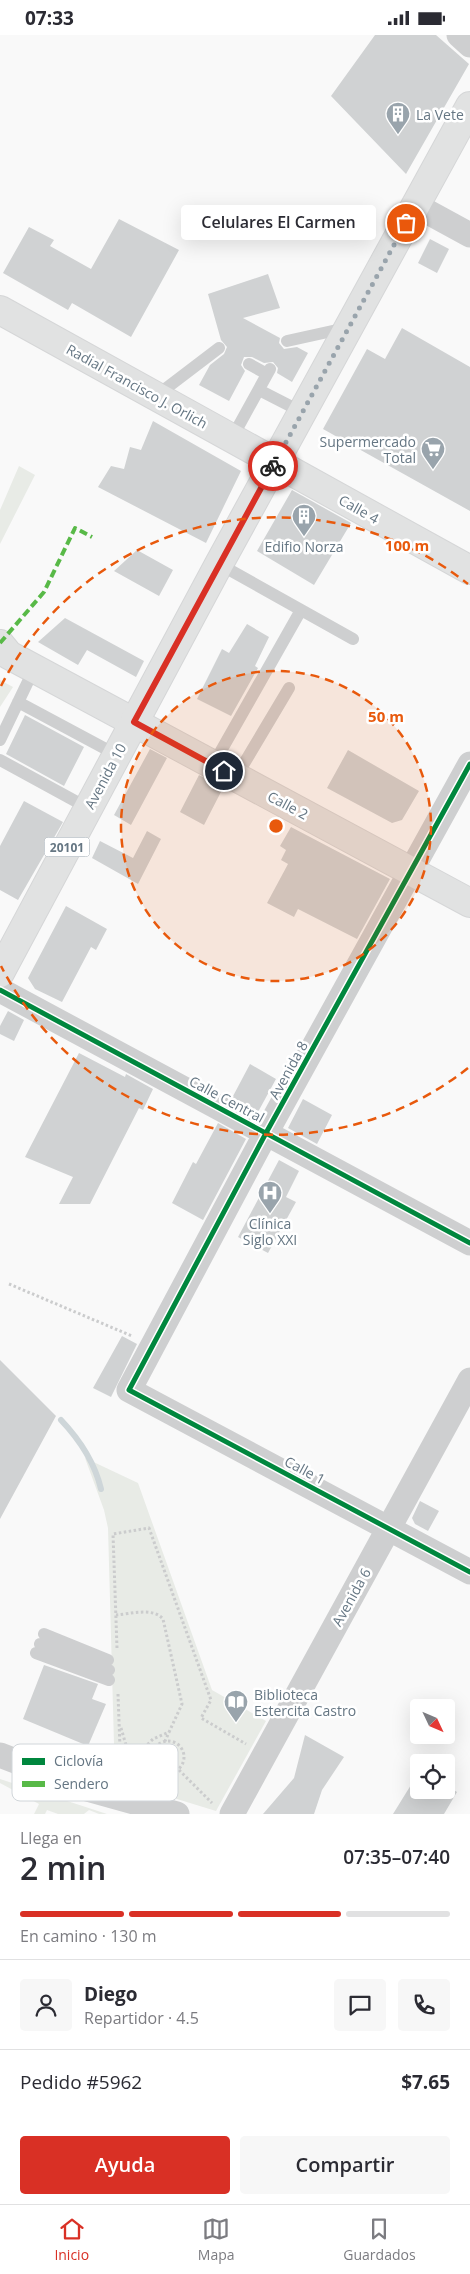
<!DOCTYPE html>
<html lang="es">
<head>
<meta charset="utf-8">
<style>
	body { margin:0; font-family:"Open Sans",sans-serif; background:#f7f7f7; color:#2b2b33; height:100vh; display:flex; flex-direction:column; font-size:19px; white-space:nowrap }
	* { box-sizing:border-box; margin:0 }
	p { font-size:16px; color:#7c7c81 }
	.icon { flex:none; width:28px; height:28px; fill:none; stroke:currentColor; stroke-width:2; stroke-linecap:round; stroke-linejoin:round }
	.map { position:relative; height:1779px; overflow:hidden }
	.sheet { display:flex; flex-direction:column; background:#fff; flex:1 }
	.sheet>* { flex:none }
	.needle { width:32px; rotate:134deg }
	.fabs { position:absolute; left:410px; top:1664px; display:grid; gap:10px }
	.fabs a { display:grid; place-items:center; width:45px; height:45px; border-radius:5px; background:#fff; box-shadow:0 5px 20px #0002; font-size:25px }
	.pin { position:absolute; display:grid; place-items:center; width:42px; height:42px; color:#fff; margin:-21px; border:2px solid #fff; border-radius:50%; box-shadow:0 1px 5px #0007 }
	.courier { position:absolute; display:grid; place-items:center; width:50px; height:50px; margin:-25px; border:4px solid #d93025; border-radius:50%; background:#fff; color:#222; box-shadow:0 1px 6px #0007 }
	.bubble { position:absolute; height:35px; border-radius:5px; background:#fff; box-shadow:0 5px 20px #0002; font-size:16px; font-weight:600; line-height:35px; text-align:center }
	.headline em { font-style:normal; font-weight:600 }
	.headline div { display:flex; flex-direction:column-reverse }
	.headline { display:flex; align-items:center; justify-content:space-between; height:85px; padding:0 20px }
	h1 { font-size:32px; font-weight:600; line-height:38px }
	.bar { display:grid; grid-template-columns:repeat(4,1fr); gap:8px 5px; align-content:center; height:60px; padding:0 20px }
	.bar i { height:6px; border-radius:4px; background:#e1e1e2 }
	.bar .current { background:#d93025 }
	.bar p { grid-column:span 4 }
	.line { display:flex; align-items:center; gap:12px; padding:0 20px; border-top:1px solid #e1e1e2 }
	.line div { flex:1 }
	.round { display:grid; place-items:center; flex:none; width:52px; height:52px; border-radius:5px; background:#f7f7f7 }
	.primary-button { display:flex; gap:10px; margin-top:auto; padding:10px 20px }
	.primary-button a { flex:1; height:58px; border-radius:5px; background:#d93025; color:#fff; font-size:20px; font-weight:600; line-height:58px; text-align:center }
	.primary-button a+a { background:#f7f7f7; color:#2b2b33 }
	.status { display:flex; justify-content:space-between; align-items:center; height:35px; padding:0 25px; background:#fff; direction:ltr }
	.status svg { height:14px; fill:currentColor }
	.tabs { display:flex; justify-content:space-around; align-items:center; height:70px; border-top:1px solid #e1e1e2; background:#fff; font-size:14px; color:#7c7c81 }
	.tabs a { display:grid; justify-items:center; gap:2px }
	.tabs .current { color:#d93025 }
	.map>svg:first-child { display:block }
</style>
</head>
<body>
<div class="status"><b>07:33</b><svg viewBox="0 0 49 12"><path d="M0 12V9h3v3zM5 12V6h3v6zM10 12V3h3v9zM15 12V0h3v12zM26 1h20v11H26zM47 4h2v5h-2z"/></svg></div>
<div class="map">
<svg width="470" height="1779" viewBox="0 0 470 1779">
	<rect width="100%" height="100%" fill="#f9f9f9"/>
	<!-- green -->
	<path fill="#e8ebe6" d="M19 431 35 440 0 509V475Z
		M0 645 13 652 0 672Z
		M85 1423 138 1448 212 1655 266 1686 216 1776 115 1745 108 1493 104 1475Z
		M0 1744 107 1779H99L89 1775 84 1779H58L47 1775 45 1779H34L39 1769 0 1748Z"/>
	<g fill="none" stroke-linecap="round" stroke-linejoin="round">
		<!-- stream -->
		<path stroke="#ced6d9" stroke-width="6" d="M61 1385C79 1404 95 1429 101 1454"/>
	</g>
	<!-- building -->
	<path fill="#d0d2d3" d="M375 0H436L469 29 406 139 331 61Z
		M119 184 179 215 131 302 72 268 68 275 3 238 29 192 54 205 50 211 91 234Z
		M430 204 449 214 437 238 418 228Z
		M268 239 280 273 243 283 280 303 279 308 284 314 297 312 308 318 292 347 277 338 278 333 273 327 264 328 252 322H244L241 330 245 336 229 366 199 350 210 330 224 319 227 312 221 305 208 259Z
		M402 293 470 332V476L323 394 367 314 385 324Z
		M153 386 241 436 206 508 98 452 111 431 124 434 130 412 141 415Z
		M292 455 351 488 314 550 257 516Z
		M137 515 173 535 159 561 114 536Z
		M65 583 144 626 136 642 87 615 78 630 38 607Z
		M247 589 269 602 255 631 258 633 231 681 197 664 222 614 229 618Z
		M25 680 84 712 64 751 6 719Z
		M150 714 167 723 131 790 114 780Z
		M348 715 419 756 402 785 392 788 327 753Z
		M199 740 223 753 204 790 180 777Z
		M24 766 63 787 18 865 0 855V811Z
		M291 792 390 844 357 904 298 874 294 882 267 868 288 829 281 825 286 815 280 811Z
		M147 796 161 804 138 849 92 823 100 806 133 823Z
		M66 871 107 894 96 915 91 912 62 967 35 954 28 943Z
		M8 976 24 985 14 1006 0 999V991Z
		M79 1018 125 1042 126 1039 153 1054 143 1075 139 1073 90 1169H59L73 1142 25 1122Z
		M250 1029 276 1044 258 1077 232 1063Z
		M303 1064 332 1080 317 1109 288 1093Z
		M218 1088 246 1104 203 1185 172 1168 193 1127 196 1129Z
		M279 1125 299 1136 286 1162 296 1167 268 1218 238 1202Z
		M122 1301 137 1309 111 1362 93 1353Z
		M0 1325 56 1381 0 1484Z
		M420 1466 439 1476 428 1496 415 1489 412 1483Z
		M44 1630 98 1649 92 1664 106 1669 88 1711 23 1684Z
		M305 1700 344 1722 322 1755 314 1779H263L294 1743Z
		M419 1737V1755H446V1750L457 1757 444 1779H393Z"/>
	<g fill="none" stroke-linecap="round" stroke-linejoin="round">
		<defs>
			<path id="secondary" d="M0 275 470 535
				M0 609 9 620 470 868"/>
			<path id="primary" d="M0 938 219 529 470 71"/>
		</defs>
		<!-- secondary casing -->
		<use href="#secondary" stroke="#d5d6d7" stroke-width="30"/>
		<!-- primary casing -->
		<use href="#primary" stroke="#d5d6d7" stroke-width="30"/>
		<!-- path -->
		<path stroke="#cbcccd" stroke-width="3" stroke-dasharray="2.5 2.5" stroke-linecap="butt" d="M9 1249 132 1301
			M116 1580C130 1579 153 1572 163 1584L182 1669 165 1706
			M117 1613 113 1499 149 1493 211 1665 201 1683 246 1709
			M118 1659 121 1740
			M121 1693 126 1710 134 1717H140L153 1704 169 1697
			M152 1722a16 16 0 1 1 32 0a16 16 0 1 1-32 0Z
			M179 1735 212 1768
			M124 1741 153 1726"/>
		<!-- lane -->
		<path stroke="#cecfd0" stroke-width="12" d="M287 306 346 293
			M249 329 267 339
			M259 355 302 377
			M156 361 219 313
			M232 403 270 334
			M219 529 353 604
			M18 667 117 720
			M0 705 34 634
			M0 725 88 773
			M213 730 301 575
			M236 742 289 653
			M44 1599 108 1625
			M40 1609 109 1635
			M36 1618 109 1645"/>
		<!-- street -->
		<path stroke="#cecfd0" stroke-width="25" d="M459 0 470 10
			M415 170 470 200
			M470 729 266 1098 129 1355 470 1537
			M0 955 470 1208
			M0 1720 87 1754 177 1779
			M232 1779 470 1345"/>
		<!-- secondary -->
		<use href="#secondary" stroke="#e1e2e2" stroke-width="28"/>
		<!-- primary -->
		<use href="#primary" stroke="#e1e2e2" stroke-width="28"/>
		<!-- quiet -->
		<path stroke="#58b947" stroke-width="4" stroke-dasharray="8 4" stroke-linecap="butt" d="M0 608 44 557 75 493 92 502"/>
		<defs>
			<path id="cycleway" d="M470 729 266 1098 129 1355 470 1537
				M0 955 470 1208"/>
		</defs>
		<!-- cycleway casing -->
		<use href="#cycleway" stroke="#fff" stroke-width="8"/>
		<!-- cycleway -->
		<use href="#cycleway" stroke="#00873e" stroke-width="5"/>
	</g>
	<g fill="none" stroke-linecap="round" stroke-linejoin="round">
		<!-- done -->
		<path stroke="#99a4ac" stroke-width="5" stroke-dasharray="0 9" d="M273 431 406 188"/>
		<!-- route -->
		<path stroke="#d93025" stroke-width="6" d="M224 736 134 687 273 431"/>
	</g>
	<!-- distance rings -->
	<circle cx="276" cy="791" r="155" fill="#e8590c" fill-opacity=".12"/>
	<g fill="none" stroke="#e8590c" stroke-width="2.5" stroke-dasharray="9 6">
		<circle cx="276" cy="791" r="155"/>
		<path d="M468 1033A309 309 0 0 1 1 931M1 651A309 309 0 0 1 468 549"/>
	</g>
	<!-- icons -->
	<defs>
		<symbol id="building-pin" viewBox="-11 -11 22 30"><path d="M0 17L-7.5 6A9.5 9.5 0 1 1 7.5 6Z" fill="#99a4ac" stroke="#fff"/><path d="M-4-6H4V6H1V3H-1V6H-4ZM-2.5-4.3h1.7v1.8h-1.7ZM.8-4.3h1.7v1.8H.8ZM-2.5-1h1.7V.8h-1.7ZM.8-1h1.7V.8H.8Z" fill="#fff"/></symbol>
		<symbol id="supermarket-pin" viewBox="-11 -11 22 30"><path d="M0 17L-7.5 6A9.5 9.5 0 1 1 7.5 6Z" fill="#99a4ac" stroke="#fff"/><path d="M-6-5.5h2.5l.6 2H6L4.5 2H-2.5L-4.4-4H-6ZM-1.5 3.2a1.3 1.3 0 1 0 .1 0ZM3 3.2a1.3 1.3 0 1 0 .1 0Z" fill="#fff"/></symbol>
		<symbol id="hospital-pin" viewBox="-11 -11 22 30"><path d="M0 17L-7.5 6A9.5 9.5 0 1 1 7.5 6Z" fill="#99a4ac" stroke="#fff"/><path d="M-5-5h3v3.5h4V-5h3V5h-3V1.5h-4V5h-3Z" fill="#fff"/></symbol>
		<symbol id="library-pin" viewBox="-11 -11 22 30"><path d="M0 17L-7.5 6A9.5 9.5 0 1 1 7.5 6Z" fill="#99a4ac" stroke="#fff"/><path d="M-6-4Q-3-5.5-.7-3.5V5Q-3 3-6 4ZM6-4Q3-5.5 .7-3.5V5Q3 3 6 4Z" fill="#fff"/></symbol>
	</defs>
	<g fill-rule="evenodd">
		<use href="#building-pin" x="384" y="65" width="28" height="38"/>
		<use href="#supermarket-pin" x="419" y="400" width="28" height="38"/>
		<use href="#building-pin" x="290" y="467" width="28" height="38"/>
		<use href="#hospital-pin" x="256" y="1144" width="28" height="38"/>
		<use href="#library-pin" x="222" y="1653" width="28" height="38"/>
	</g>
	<g text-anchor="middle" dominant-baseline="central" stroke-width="5" stroke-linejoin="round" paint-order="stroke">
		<!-- shield labels -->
		<rect fill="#fff" stroke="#939fa8" stroke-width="1" x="44.5" y="802.5" width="45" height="19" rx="4"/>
		<g font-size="12" font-weight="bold" fill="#657683">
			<text x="67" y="812">20101</text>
		</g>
		<!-- poi labels -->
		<g font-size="14" fill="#657683" stroke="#fff" text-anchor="start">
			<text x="416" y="79">La Vete</text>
			<text x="416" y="406" text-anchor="end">Supermercado<tspan x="416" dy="16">Total</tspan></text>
			<text x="304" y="511" text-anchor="middle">Edifio Norza</text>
			<text x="270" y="1188" text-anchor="middle">Clínica<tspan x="270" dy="16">Siglo XXI</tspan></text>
			<text x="254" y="1659">Biblioteca<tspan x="254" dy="16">Estercita Castro</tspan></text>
		</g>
		<!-- street labels -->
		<g font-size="14" fill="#657683" stroke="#fff">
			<text transform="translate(137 351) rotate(29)">Radial Francisco J. Orlich</text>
			<text transform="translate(359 474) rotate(29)">Calle 4</text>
			<text transform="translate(105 741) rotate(-62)">Avenida 10</text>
			<text transform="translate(288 770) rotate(28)">Calle 2</text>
			<text transform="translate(288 1035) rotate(-61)">Avenida 8</text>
			<text transform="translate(227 1064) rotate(28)">Calle Central</text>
			<text transform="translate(305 1435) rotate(28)">Calle 1</text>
			<text transform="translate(351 1562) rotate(-61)">Avenida 6</text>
		</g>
	</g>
	<!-- legend -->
	<rect x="12" y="1709" width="166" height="57" rx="8" fill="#fff" stroke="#d1d6da" stroke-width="1"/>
	<rect x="22" y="1723" width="23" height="7" fill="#00873e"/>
	<rect x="22" y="1746" width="23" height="6" fill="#58b947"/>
	<g font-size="14" fill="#657683">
		<text x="54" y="1731">Ciclovía</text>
		<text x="54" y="1754">Sendero</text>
	</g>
	<circle cx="276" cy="791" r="8" fill="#e8590c" stroke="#fff" stroke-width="2.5"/>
	<g font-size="15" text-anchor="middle" font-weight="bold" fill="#e8590c" stroke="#fff" stroke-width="5" stroke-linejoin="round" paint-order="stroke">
		<text x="407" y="516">100 m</text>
		<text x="386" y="687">50 m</text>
	</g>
</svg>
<div class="fabs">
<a><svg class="needle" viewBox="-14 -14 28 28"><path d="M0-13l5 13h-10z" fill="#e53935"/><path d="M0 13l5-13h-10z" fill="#7c7c81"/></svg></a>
<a><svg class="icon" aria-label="locate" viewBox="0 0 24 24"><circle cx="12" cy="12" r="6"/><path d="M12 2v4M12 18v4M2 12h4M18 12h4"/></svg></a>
</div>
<div class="pin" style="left:406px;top:188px;background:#ea580c"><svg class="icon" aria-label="bag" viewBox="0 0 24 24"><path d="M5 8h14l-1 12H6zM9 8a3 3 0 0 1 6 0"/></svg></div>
<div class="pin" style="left:224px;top:736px;background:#1f2937"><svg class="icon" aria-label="home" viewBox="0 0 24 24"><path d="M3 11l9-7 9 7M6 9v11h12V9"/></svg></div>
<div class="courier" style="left:273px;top:431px"><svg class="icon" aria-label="bike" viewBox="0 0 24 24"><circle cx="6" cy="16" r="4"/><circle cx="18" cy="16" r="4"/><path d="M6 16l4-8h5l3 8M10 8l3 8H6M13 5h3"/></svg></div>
<div class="bubble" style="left:181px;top:170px;width:195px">Celulares El Carmen</div>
</div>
<section class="sheet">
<div class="headline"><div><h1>2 min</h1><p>Llega en</p></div><em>07:35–07:40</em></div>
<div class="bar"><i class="current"></i><i class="current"></i><i class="current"></i><i></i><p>En camino · 130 m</p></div>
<div class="line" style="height:90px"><a class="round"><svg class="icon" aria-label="person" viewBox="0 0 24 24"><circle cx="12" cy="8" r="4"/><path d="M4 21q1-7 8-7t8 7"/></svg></a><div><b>Diego</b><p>Repartidor · 4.5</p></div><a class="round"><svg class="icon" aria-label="chat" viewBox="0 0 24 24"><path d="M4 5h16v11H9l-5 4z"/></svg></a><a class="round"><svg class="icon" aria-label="phone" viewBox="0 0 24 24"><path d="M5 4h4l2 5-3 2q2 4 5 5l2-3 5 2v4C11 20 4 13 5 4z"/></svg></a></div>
<div class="line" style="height:65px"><div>Pedido #5962</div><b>$7.65</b></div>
<div class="primary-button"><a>Ayuda</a><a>Compartir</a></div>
</section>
<nav class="tabs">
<a class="current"><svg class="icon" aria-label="home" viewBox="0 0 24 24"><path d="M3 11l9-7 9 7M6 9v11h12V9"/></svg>Inicio</a>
<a><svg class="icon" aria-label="map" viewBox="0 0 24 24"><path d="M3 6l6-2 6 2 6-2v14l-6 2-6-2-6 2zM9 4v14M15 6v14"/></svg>Mapa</a>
<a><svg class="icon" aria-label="saved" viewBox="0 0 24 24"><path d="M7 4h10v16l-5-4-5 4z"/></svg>Guardados</a>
</nav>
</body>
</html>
